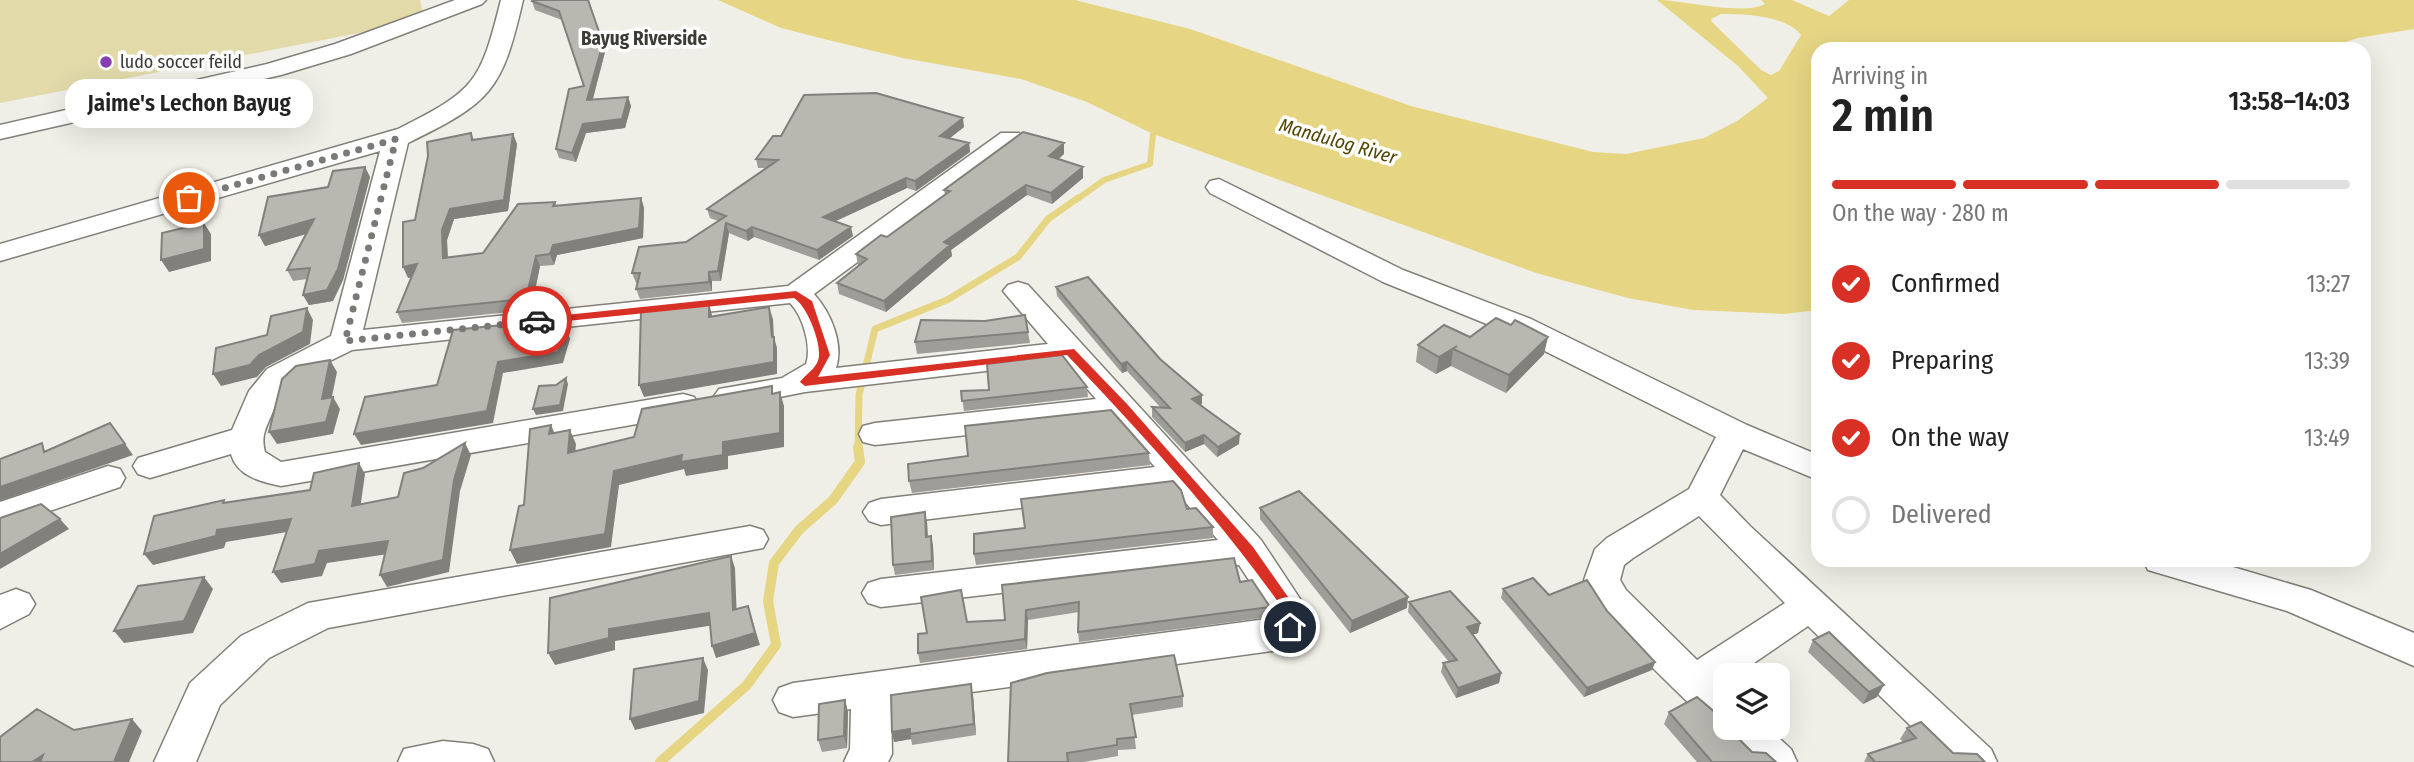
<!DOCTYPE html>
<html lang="en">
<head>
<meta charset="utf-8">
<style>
	body { margin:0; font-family:"Fira Sans Condensed",sans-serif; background:#f6f6f6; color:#222; height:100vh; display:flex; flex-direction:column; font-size:26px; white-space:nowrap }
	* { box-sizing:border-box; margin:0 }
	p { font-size:23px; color:#767676 }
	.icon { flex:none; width:38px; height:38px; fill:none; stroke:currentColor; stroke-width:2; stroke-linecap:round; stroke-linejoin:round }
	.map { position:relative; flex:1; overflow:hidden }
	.sheet { position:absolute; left:1811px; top:42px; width:560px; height:525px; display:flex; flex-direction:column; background:#fff; border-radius:21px; box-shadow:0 7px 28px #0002 }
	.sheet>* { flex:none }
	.tools { position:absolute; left:1713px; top:663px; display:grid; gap:14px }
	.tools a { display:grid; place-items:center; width:77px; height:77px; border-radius:14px; background:#fff; box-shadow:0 7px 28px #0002; font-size:35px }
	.pin { position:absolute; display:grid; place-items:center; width:60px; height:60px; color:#fff; margin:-30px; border:4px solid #fff; border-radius:50%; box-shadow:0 2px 7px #0007 }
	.courier { position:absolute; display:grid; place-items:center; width:70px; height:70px; margin:-35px; border:5px solid #d93025; border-radius:50%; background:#fff; color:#222; box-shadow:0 2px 9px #0007 }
	.bubble { position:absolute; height:49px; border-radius:21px; background:#fff; box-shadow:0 7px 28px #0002; font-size:23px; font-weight:600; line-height:49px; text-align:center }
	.overview em { font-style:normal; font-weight:600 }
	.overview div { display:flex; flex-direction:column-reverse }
	.overview { display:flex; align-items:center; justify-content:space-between; height:119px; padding:0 21px }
	h1 { font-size:46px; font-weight:600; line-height:52px }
	.bar { display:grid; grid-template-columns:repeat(4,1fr); gap:10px 7px; align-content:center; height:84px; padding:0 21px }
	.bar i { height:9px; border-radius:5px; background:#e0e0e0 }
	.bar .selected { background:#d93025 }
	.bar p { grid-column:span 4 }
	ol { padding:0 21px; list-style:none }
	li { display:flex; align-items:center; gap:21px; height:77px }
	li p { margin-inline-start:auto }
	li .icon { padding:7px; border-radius:50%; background:#d93025; color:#fff; stroke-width:4 }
	li:last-child { color:#767676 }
	li i { width:38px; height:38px; border:4px solid #e0e0e0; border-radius:50% }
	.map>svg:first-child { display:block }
</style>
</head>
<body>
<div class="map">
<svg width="2414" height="762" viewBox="0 0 2414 762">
	<rect width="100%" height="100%" fill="#f0efe7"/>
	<!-- green -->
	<path fill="#e3daaa" d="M0 0H420L425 20 0 103Z"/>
	<!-- water -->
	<path fill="#e6d684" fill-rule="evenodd" d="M718 0H1075L1190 29 1411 106 1593 152 1626 154 1704 138 1737 121 1768 98 1738 66 1657 0C1684 0 1742 16 1765 4L1761 0H1792L1829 16 1849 0H2414V29L2358 38 2324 49H1818V310L1784 314 1693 310 1628 298 1536 273 1153 134 1087 102 1021 79 903 58 828 40 781 28ZM1721 14C1744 14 1785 15 1801 35L1779 71 1771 75 1761 70 1712 22 1711 19Z"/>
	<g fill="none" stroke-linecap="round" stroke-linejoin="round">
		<!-- stream-far2 -->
		<path stroke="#e6d684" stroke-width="6" d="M1076 200 1104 180 1150 164 1153 134 1162 127"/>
		<!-- stream-far1 -->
		<path stroke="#e6d684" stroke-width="7" d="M858 449 859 395 875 329 947 300 1018 257 1048 219 1078 198"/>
		<!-- stream -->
		<path stroke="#e6d684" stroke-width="10" d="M660 762 747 685 776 645 768 601 774 563 799 530 833 500 860 462 858 447"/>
		<defs>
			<path id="minor" d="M455 0H486L482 4 351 54 281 75 0 139V125L267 64 335 44Z
				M501 0H523C502 91 492 102 408 143L363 330 788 286 1001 133H1019L1022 138 1019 143 814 294C831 313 844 344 836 368L1048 344 1003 291 1008 285 1018 282 1028 285 1261 540 1312 617C1307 636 1299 644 1280 650L891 703 892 754 888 762H844L850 749 851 709 793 717 779 712 773 700 779 688 793 683 1274 618 1239 565 881 607 868 603 862 593 868 583 881 579 1218 540 1174 489 881 525 869 521 863 512 869 503 881 499 1155 467 1113 419 875 445 863 442 859 434 863 426 875 423 1096 399 1064 362 805 392 730 407 719 403 714 396 719 389 782 378 806 364C812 347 803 316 790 303L352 350C314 370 288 374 271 416 265 430 261 437 265 452L281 462 683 394 694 397 699 405 694 413 683 416 281 486C261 482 237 476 231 454L150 478 138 474 133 466 138 458 232 430 249 391 267 369 331 336 380 151 0 261V244L398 129C476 90 480 83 501 0Z
				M1219 179 1403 270 1531 319 1747 425 1818 455V480L1743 449 1720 495 1750 526 1991 749 1997 762H1948L1808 626 1735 676H1726L1722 684 1726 687V728H1768L1791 749 1797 762H1748L1726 740 1720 729C1707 724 1609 625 1598 609 1592 600 1588 590 1584 580L1595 549 1607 538 1689 489 1716 437 1509 333 1383 282 1210 193 1206 187 1210 181ZM1699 516 1785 603 1697 660 1626 590 1620 580 1624 565 1633 558Z
				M108 466 120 469 125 478 120 487 0 528V502Z
				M750 526 763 530 768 539 763 548 328 628 269 658 220 705 196 762H154L190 683 241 636 308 603Z
				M2143 560H2209L2311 590 2414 633V666L2287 611 2148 570Z
				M16 589 29 594 35 604 29 614 0 629V595Z
				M443 741 473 744 488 749 494 762H398L404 749Z"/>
		</defs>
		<!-- minor casing -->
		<use href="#minor" stroke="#807f78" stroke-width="3"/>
		<!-- minor -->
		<use href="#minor" fill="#fff" fill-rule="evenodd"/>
	</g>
	<!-- wall -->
	<path fill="#9e9d97" d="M532 1H589L605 52 593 99 628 97 631 106 625 128 586 133 576 162 559 158 556 149 584 86 562 20 535 10Z
		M964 127 950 138 969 143 970 152 916 191 907 188 836 221 853 236 819 260 754 237 748 241 729 233 721 281H712V291L640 299 636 289 638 283H636L632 273 686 242 718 221 710 218 707 209 766 168H758L756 159 781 136Z
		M471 133 474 140 513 134 517 144 508 211 454 219 447 240 448 258 483 253 555 202 557 206 641 198 644 208 643 238 557 255 554 265 540 266 531 310 402 323 397 312 411 277 408 278 415 220Z
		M1064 154 1058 159 1083 178 1052 204 1027 195 951 250 952 256 886 312 839 294 837 283 859 265H858L856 254 887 237 945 195 944 190Z
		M365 167 370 177 343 280 333 301 309 305 303 295 307 279 293 281 287 270 306 234 265 246 259 235 328 187Z
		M1056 287 1160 359 1202 395V404L1200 405 1239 444 1217 457 1204 444 1185 452 1152 417V407L1161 408 1127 371 1122 373 1057 296Z
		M1028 332 1030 343 917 354 915 342Z
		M1470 337 1544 354 1506 393 1451 366 1436 374 1416 362 1418 345Z
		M1087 387 1088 397 964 411 961 391Z
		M1149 453 1150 465 912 493 909 481Z
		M1260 508 1407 608 1350 633 1260 519Z
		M1187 509 1213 527V538L976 565 974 554Z
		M927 522 928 537 931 536 933 546 934 570 895 575 893 565Z
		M1240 582 1270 607V617L1079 642 1078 632 1079 612 1028 620 1027 649 920 663 918 653 927 633 967 622 1005 620 1002 585Z
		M1503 589 1607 611 1655 662 1652 670 1584 697 1501 598Z
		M1409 602 1480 623 1478 633 1472 635 1501 673 1499 683 1456 698 1441 672 1443 663 1449 662 1408 612Z
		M1813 640 1877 697 1863 704 1808 652Z
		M1011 683 1183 696V707L1132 715 1136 749 1118 750V756L1084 762H1008Z
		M973 695 976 735 912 745 911 739 894 742Z
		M845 700 848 712 847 748 822 752 818 740Z
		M1669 712 1729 730 1752 752 1776 762H1697L1664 724Z
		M1907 728 1953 753 1985 762H1864L1868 754 1903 742 1900 739Z"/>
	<!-- shaded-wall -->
	<path fill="#81807b" d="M603 43 605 52 590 109 587 100Z
		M628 97 631 106 625 128 586 133 576 162 572 153 583 124Z
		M963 118 964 127 941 145 940 136Z
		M513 134 517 144 508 211 454 219 447 240 448 269 443 258 442 230 450 209Z
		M969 143 970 152 916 191 915 181Z
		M1064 143V154L1050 167 1049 156Z
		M365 167 370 177 343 280 333 301 309 305 303 295Z
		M1083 167V178L1052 204 1051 193Z
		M906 178 907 188 825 226 823 217Z
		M1026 185 1027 195 951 250 952 256 886 312 884 301 944 242Z
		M641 198 644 208 643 238 557 255 554 265 550 254 553 245Z
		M314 219 320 230 265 246 259 235Z
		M204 223 211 234V261L169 272 161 260Z
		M726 223 729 233 721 281 718 271Z
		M752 227 754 237 748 241 746 231Z
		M851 227 853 236 819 260 817 250Z
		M536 256 540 266 531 310 526 299Z
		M417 264 422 275 408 278 403 267Z
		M709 272 712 281V291L709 282Z
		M709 303 712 315 713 329 709 317Z
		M769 307 773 319 774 339V337L777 348V374L644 397 639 385 772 337Z
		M307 308 313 320 310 344 266 367 257 377 221 386 213 374 259 355Z
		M566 327 570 339 563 363 503 373 493 423 361 445 354 434Z
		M1548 337 1544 354 1506 393 1509 375Z
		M1457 346 1453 349 1451 366 1436 374 1439 357Z
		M330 360 337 372 329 411 322 399Z
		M1127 362V371L1122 373 1121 364Z
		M566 378 568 384 563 411 536 415 533 409Z
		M780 392 784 406V447L728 456V469L686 476 684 469 619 485 611 547 517 564 510 550 614 471 723 442Z
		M1202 395V404L1192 408V399Z
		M333 397 340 409 333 434 277 444 269 432Z
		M110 423 133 455 0 501V487Z
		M551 425 557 439 549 434Z
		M570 430 576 444 574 466 568 453Z
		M1240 434 1239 444 1217 457 1218 447Z
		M1204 435V444L1185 452V443Z
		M465 443 471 455 460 491 449 572 387 587 380 575 454 480Z
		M359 463 365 474 359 517 352 506Z
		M925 512 927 522 928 547 926 537Z
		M60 519 69 529 0 569V554Z
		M291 519 299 530 226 542 224 548 153 565 144 554 217 530Z
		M931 536 933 546 934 570 932 561Z
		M388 541 395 553 327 563 322 576 281 583 273 572 319 551Z
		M731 556 735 568 737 622 733 610Z
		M204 577 213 589 193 633 124 643 114 631Z
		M1408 597 1407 608 1350 633 1352 621Z
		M748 606 760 645 716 658 712 646Z
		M1026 610 1028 620 1027 649 1025 639Z
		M709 613 714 625 615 641V650L555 665 548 653 609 629Z
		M1480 623 1478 633 1465 637 1467 627Z
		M703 658 708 670 704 713 635 730 630 719Z
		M1655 662 1652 670 1584 697 1587 688Z
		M1501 673 1499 683 1456 698 1458 688Z
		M971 684 973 695 976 735 974 724Z
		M1884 685 1877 697 1863 704 1869 692Z
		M845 700 848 712 847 748 844 736Z
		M132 719 142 731 129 762H114Z
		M910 729 911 739 894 742 892 732Z
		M43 755 51 762H32Z"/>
	<!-- building -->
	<path fill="#b8b7b0" stroke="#81807b" stroke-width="2" d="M533 0H588L603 43 587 100 628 97 622 119 583 124 572 153 556 149 569 89 584 86 559 11 532 1Z
		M876 93 963 118 940 136 969 143 915 181 906 178 823 217 851 227 817 250 752 227 746 231 726 223 718 271 709 272V282L636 289 640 273H632L639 247 686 242 726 216 707 209 778 160 756 159 773 136H781L804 95Z
		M1023 132 1064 143 1049 156 1083 167 1051 193 1026 185 944 242 950 245 884 301 837 283 867 259 856 254 881 235 887 237 950 191 944 190Z
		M471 133 472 140 513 134 504 200 450 209 442 230 443 258 483 253 518 204 555 202 553 206 641 198 639 228 553 245 550 254 536 256 526 299 397 312 417 264 403 267V222L415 220 428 156 427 142Z
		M365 167 338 269 327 290 303 295 310 268 287 270 314 219 259 235 268 197 328 187 333 171Z
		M204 223V249L161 260 162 233Z
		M1088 277 1160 359 1202 395 1192 399 1240 434 1218 447 1204 435 1185 443 1152 407 1170 408 1127 362 1121 364 1056 287Z
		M709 303V317L769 307 772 337H774V362L639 385 641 310Z
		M307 308 303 332 259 355 250 365 213 374 216 348 267 335 271 316Z
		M1025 315 1028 332 915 342 921 320 985 321Z
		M1496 318 1511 325 1515 320 1548 337 1509 375 1453 349 1457 346 1439 357 1418 345 1444 325 1470 337Z
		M531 322 529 331 566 327 558 352 498 362 487 411 354 434 365 397 437 385 453 330Z
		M1062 355 1087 387 962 401 961 391 989 390 987 364Z
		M330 360 322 399 333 397 326 422 269 432 282 379 296 366Z
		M566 378 560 405 533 409 539 386 556 385Z
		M772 386V394L780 392V433L723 442V455L681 462 682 455 614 471 605 534 510 550 519 506 524 505 530 429 551 425 549 434 570 430 568 453 634 437 642 409Z
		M1111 410 1149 453 909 481 908 464 968 456 965 426Z
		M110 423 125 444 0 487V459L42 443 44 452Z
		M465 443 454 480 443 560 380 575 388 541 319 551 315 564 273 572 291 519 217 530 216 536 144 554 154 516 224 500 223 503 310 490 314 473 359 463 352 506 398 497 404 473 423 468Z
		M1173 481 1181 490 1187 509 1196 508 1213 527 974 554V534L1025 528 1021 499Z
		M1299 491 1408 597 1352 621 1260 508Z
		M41 504 60 519 0 554V518Z
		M925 512 926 537 931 536 932 561 893 565 891 517Z
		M731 556 733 610 748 606 755 633 712 646 709 613 609 629V638L548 653 550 598Z
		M1234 558 1240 582 1252 580 1270 607 1078 632 1079 602 1026 610 1025 639 918 653V634L927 633 921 597 961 590 967 622 1005 620 1002 585Z
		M204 577 184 621 114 631 138 586Z
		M1533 578 1549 595 1587 580 1607 611 1655 662 1587 688 1503 589Z
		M1450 591 1480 623 1467 627 1501 673 1458 688 1443 663 1457 660 1409 602Z
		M1829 632 1884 685 1869 692 1813 640Z
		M1174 655 1183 696 1130 704 1136 737 1117 739V745L1067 753 1068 762H1008L1011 683 1047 673Z
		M703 658 699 701 630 719 634 669Z
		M971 684 974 724 910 734V729L892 732 891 695Z
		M1697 697 1723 719 1726 723V728H1728L1752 752 1766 753 1776 762H1712L1669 712Z
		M845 700 844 736 818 740 819 704Z
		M37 709 74 730 132 719 114 762H40L43 755 32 762H0V737Z
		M1921 722 1953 753 1977 754 1985 762H1875L1868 754 1916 738 1907 728Z"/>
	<!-- route -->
	<path fill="#d93025" d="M796 291 812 301 830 355 818 377 1074 349 1127 404 1253 547 1295 607 1300 617 1294 631H1285L1286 617 1283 609C1219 518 1144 436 1067 355L805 386 800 382C806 374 819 367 819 355 820 340 807 306 794 298L537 324 531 321 537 318Z"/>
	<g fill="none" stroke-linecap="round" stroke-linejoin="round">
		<!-- done -->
		<path stroke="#7a7975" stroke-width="7" stroke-dasharray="0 12.6" d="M189 198 396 139 345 341 537 321"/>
	</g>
	<!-- markers -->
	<circle fill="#843fb2" stroke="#fff" stroke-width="2.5" cx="106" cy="62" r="7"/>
	<g text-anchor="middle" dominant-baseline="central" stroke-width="7" stroke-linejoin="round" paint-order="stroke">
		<!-- far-poi labels -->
		<g font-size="18" fill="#3a3a37" stroke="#fff" text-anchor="start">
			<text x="120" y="62">ludo soccer feild</text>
		</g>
		<!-- far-neighbourhood labels -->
		<g font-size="19" font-weight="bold" fill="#3c3b35" stroke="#fff">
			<text x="644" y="38">Bayug Riverside</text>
		</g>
		<!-- far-water labels -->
		<g font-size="19" font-style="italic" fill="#504601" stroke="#fff">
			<text transform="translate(1338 141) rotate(16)">Mandulog River</text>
		</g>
	</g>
</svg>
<div class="tools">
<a><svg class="icon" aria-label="layers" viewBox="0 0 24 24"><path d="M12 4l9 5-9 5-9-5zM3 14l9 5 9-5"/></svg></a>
</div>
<div class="pin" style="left:189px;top:198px;background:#ea580c"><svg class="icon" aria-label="bag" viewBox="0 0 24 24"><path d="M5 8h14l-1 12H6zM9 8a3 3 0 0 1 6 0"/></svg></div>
<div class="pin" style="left:1290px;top:627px;background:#1f2937"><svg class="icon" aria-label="home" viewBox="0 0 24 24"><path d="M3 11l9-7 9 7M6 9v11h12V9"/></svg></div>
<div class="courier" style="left:537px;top:321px"><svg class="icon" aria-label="car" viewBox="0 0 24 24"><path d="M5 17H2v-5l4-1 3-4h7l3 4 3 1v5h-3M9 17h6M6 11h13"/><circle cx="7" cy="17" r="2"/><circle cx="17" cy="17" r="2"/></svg></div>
<div class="bubble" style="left:65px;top:79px;width:248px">Jaime's Lechon Bayug</div>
<section class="sheet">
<div class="overview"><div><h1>2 min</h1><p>Arriving in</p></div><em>13:58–14:03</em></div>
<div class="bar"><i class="selected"></i><i class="selected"></i><i class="selected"></i><i></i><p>On the way · 280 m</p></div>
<ol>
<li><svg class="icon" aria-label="check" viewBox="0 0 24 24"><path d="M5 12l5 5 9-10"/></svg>Confirmed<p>13:27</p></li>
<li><svg class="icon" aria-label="check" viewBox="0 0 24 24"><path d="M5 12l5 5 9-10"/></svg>Preparing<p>13:39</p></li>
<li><svg class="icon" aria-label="check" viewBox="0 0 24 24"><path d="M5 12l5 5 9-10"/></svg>On the way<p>13:49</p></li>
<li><i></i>Delivered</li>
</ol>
</section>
</div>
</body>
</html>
